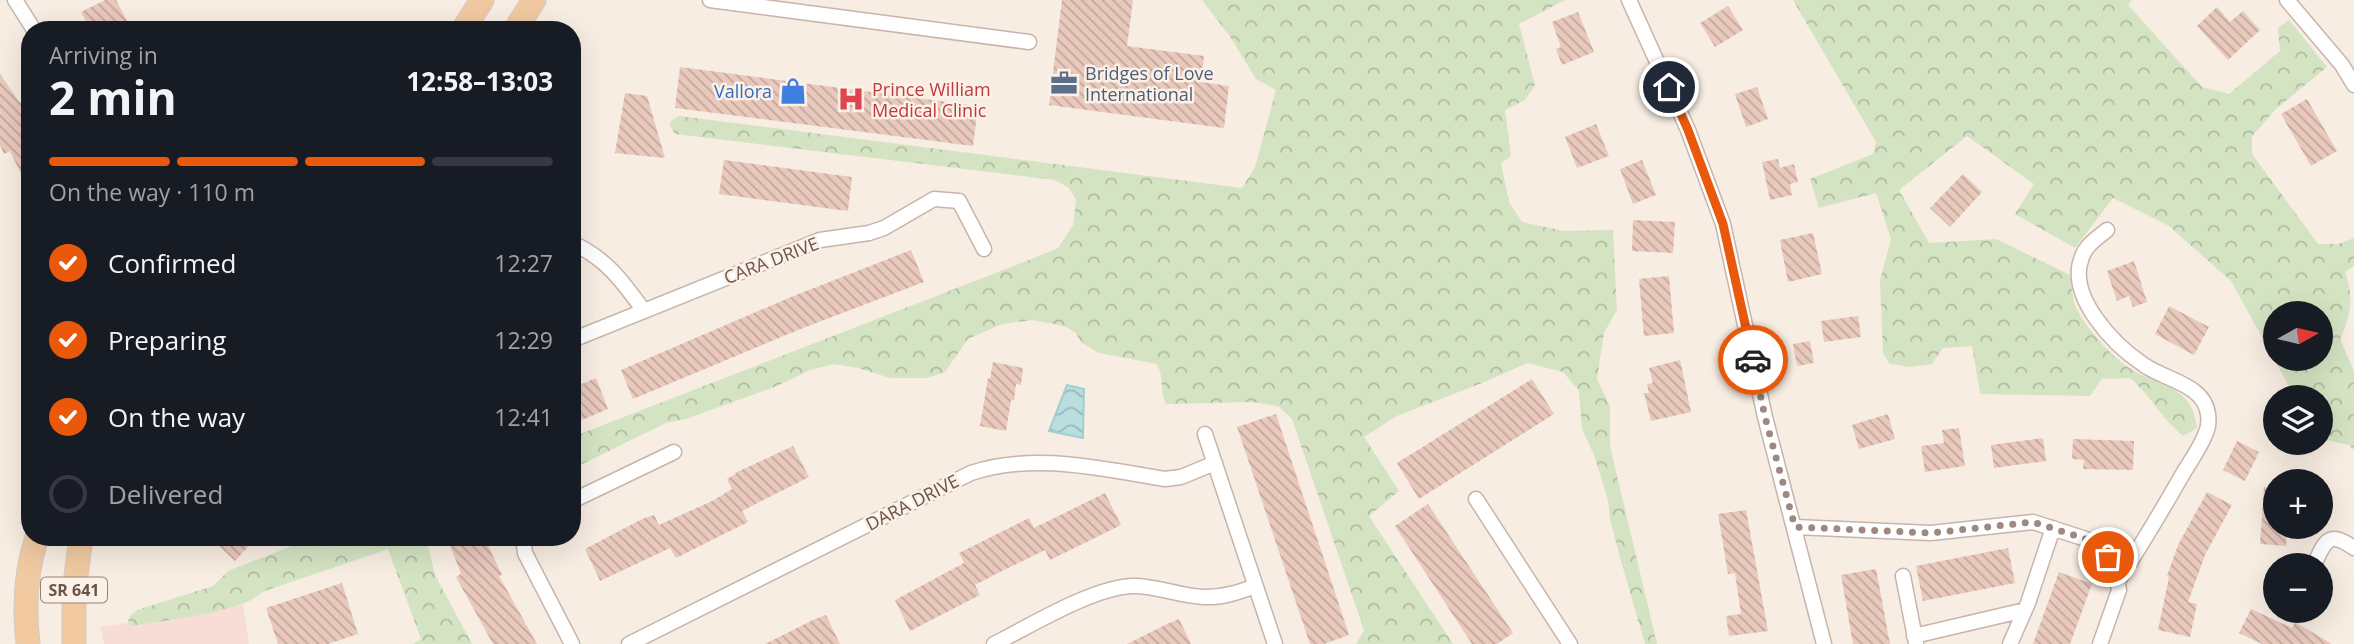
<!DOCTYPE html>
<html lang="en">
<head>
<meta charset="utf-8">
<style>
	body { margin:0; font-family:"Open Sans",sans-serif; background:#242831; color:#f1f3f6; height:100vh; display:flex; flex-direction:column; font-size:26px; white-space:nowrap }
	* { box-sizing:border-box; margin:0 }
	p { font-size:23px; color:#9ea1a6 }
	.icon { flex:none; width:38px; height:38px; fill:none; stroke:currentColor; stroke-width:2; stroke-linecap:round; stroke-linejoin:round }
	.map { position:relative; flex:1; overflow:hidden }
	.side { position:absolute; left:21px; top:21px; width:560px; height:525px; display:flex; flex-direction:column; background:#171b24; border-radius:28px; box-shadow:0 7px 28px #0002 }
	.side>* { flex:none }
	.needle { width:46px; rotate:82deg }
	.tools { position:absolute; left:2263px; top:301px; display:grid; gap:14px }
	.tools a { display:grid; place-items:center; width:70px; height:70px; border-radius:50%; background:#171b24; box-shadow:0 7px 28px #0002; font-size:35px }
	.pin { position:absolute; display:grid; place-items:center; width:60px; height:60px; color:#fff; margin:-30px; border:4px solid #fff; border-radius:50%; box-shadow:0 2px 7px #0007 }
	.courier { position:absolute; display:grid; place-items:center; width:70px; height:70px; margin:-35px; border:5px solid #ea580c; border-radius:50%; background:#fff; color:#222; box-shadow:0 2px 9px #0007 }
	.headline em { font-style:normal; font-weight:700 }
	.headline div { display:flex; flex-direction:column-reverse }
	.headline { display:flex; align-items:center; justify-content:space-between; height:119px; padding:0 28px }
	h1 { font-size:46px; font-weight:700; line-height:52px }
	.bar { display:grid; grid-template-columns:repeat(4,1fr); gap:10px 7px; align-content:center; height:84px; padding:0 28px }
	.bar i { height:9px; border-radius:5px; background:#363941 }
	.bar .selected { background:#ea580c }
	.bar p { grid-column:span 4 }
	ol { padding:0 28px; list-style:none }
	li { display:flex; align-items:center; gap:21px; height:77px }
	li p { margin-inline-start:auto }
	li .icon { padding:7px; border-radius:50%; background:#ea580c; color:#fff; stroke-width:4 }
	li:last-child { color:#9ea1a6 }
	li i { width:38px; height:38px; border:4px solid #363941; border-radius:50% }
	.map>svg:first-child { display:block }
</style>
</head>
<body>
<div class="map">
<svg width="2354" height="644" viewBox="0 0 2354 644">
	<defs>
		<pattern id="forest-crowns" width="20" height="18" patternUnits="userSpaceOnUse" patternTransform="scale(1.75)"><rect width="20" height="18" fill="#d4e4c2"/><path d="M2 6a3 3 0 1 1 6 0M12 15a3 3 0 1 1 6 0" fill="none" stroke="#b0bba0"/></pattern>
		<pattern id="water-waves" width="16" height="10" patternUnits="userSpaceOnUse" patternTransform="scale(1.75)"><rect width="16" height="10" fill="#b9dedf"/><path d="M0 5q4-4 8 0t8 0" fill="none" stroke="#9ab7b7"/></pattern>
		<pattern id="building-back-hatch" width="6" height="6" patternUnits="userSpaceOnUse" patternTransform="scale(1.75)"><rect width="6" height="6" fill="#eac9bd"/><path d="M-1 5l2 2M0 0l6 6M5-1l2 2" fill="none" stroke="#c2a69c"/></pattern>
	</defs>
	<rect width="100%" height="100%" fill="#f8ede2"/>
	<!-- commercial -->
	<path fill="#f8dcd6" d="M243 605 249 644H104L100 627Z"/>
	<!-- forest -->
	<path fill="url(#forest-crowns)" fill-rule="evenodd" d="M1202 0H1565L1519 24 1535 85 1525 100 1505 110 1511 156 1501 163 1509 202 1522 222 1564 231 1613 230 1617 310 1604 333 1597 379 1610 406V446L1657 644H1645L1619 554 1610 519 1608 500 1594 455 1582 429 1579 391 1563 372 1527 363 1487 381 1397 416 1364 437 1399 491 1369 516 1453 644H1356L1364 630 1292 419 1278 406 1252 402 1166 404C1159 389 1165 380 1157 364L1099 353 1082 343 1075 332 1064 326 1032 320 1002 324 968 339 945 372 927 378H890L858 368 834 364 810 370 777 386 686 419 666 423 572 469V437L1029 260 1058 248 1073 225 1076 200 1069 188 1055 180 675 134 670 126 671 121 679 116 1242 188 1255 167 1276 90 1256 79 1229 35Z
		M1793 0H2132L2128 5 2202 87 2229 94 2280 51 2278 28 2289 20 2327 67 2276 109 2252 136V154L2318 244H2338L2354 238V266L2345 272C2354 296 2351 315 2340 339L2354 371V450L2349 445 2322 439 2320 397H2295L2231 281 2169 226 2113 198 2075 248 2015 214 2034 184 1967 136 1899 190 1929 243 1996 239 2070 275C2071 284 2072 293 2074 302 2079 320 2109 354 2125 365 2156 388 2192 382 2197 428L2183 436C2162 419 2150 395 2130 378L2102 379 2090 396 1980 394 1972 346 1943 348 1932 364 1910 367 1890 364 1883 354 1880 280 1891 239 1876 193 1819 208 1810 179 1873 154 1876 142ZM2275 313H2320V359H2275Z
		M314 537H426L435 575 472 644H413L421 639 388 549 262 592C246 612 159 621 130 626L128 621 131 615 137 610 213 586 228 571Z"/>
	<!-- water -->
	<path fill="url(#water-waves)" stroke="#a1cecf" stroke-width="2" d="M1067 385 1084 389 1083 438 1049 431Z"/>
	<!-- building -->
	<path fill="url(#building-back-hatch)" d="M105 0H116L132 30H90L81 12Z
		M1062 0H1133L1127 46 1204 56 1201 82 1229 86 1224 128 1049 105Z
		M1728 6 1743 30 1715 47 1700 23Z
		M2217 7 2230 22 2243 11 2260 30 2228 60 2197 26Z
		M1578 12 1594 52 1562 65 1556 49 1561 47 1552 22Z
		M680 67 978 106 973 146 675 108Z
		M0 74 20 103 22 102 30 118V193L10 151 4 154 0 145Z
		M1757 87 1768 119 1746 127 1735 94Z
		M625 93 647 96 665 158 615 153Z
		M2307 99 2337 151 2311 166 2281 114Z
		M1596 124 1609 156 1577 168 1565 137Z
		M1778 159 1780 168 1794 164 1798 182 1790 184 1792 195 1770 200 1762 162Z
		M724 160 852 177 848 211 719 194Z
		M1642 160 1656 195 1633 204 1620 169Z
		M1963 174 1982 192 1950 227 1930 208Z
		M1633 220 1675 222 1673 253 1632 251Z
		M1813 233 1822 274 1788 282 1780 240Z
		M911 250 924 282 803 328 633 399 621 370 791 297Z
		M2134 261 2147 302 2133 307 2129 296 2117 301 2107 271Z
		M1669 276 1674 333 1644 336 1639 279Z
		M2169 306 2209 327 2194 355 2155 334Z
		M1858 316 1861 337 1824 342 1821 321Z
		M1810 341 1814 363 1797 366 1793 344Z
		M1680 360 1691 412 1651 421 1644 393H1649L1647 384 1653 383 1649 368Z
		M993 362 1023 368 1021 385 1016 384 1014 400H1011L1006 431 980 426 988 378 990 379Z
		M596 378 608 409 572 424V388Z
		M1532 379 1554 414 1419 499 1397 463Z
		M1276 414 1349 635 1324 644H1310L1237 427Z
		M1888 414 1895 439 1859 449 1852 425Z
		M1959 428 1965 466 1925 472 1921 446 1944 443 1942 430Z
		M2043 438 2046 461 1994 468 1991 445Z
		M2073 439 2134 441 2133 470 2083 469 2084 460 2072 459Z
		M2237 441 2259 452 2245 481 2223 470Z
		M793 446 809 477 742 511 748 522 676 558 670 548 600 581 585 549 642 519 654 515 659 525 712 501 732 489 727 479 736 474 735 473Z
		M2264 487H2275V527H2287L2286 546 2260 544Z
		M2207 492 2232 505 2205 555 2188 602 2197 604 2190 637 2158 630 2169 577 2167 576 2178 545Z
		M1105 493 1121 525 1050 560 1045 550 1002 571 975 585 980 595 910 631 895 600 964 563 959 553 1029 518 1034 528Z
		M1428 504 1513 633 1497 644H1472L1395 526Z
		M1746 510 1768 631 1729 636 1726 616 1741 614 1735 573 1728 574 1718 514Z
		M210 537H257L235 561Z
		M447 537H484L502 575 499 576 537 644H493L456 577 461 574Z
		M2008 548 2015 583 1923 601 1916 566Z
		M1876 569 1890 644H1853L1841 575Z
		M2059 572 2092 584 2070 644H2033Z
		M342 583 358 634 328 644H278L266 608Z
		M2251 609 2292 628 2295 622 2332 644H2262L2239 633Z
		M826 615 840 644H765L813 620Z
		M1179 619 1191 644H1127L1167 624Z"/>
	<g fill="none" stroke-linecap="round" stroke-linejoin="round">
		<defs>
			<path id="street" d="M15 0 34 30
				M710 0 1029 42
				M1629 0 1688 130 1723 224 1765 417 1824 644
				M2287 0 2342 65 2354 85
				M2107 230C2097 238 2086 245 2082 257 2066 296 2114 345 2144 365 2165 380 2204 384 2208 414 2209 421 2208 429 2205 435 2199 450 2189 463 2181 477 2161 512 2140 547 2118 581
				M572 243C606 258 623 282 644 311
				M572 340 820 240 869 233 884 228 934 199 959 201 984 249
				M1205 434 1275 644
				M1476 499 1570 644
				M572 501 674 452
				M1795 527 1931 533 2033 522 2089 540 2108 557 2115 570 2119 590 2100 644
				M523 537 525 553 572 644
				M2314 565C2325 541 2328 530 2354 548
				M1903 576 1916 643
				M1914 636 2025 610
				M629 644 971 473C1035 452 1101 469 1165 479L1181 477 1215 463
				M994 644C1030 626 1095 586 1134 586 1157 586 1180 596 1203 597 1222 598 1239 592 1256 586
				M2010 644 2028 603 2053 528"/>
			<path id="primary" d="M463 30 482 0
				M515 30 534 0
				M28 644C24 609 26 570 37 537
				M74 644V592L81 537"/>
		</defs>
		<!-- street casing -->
		<use href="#street" stroke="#c7b4ab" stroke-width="17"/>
		<!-- primary casing -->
		<use href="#primary" stroke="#d3cbc9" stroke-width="25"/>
		<!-- street -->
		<use href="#street" stroke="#fff" stroke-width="14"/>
		<!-- primary -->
		<use href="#primary" stroke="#f0c9a1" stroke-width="23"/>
	</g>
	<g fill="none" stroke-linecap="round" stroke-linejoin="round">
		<!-- done -->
		<path stroke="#9d8980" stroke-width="7" stroke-dasharray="0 12.6" d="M1753 360 1765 417 1795 527 1931 533 2033 522 2089 540 2108 557"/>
		<!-- route -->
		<path stroke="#ea580c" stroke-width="9" d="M1669 87 1688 130 1723 224 1753 360"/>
	</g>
	<!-- icons -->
	<defs>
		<symbol id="office-bare" viewBox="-9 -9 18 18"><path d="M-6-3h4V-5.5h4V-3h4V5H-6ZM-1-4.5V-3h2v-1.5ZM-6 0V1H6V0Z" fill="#5c6f8a" stroke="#fcf1e7" stroke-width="2.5" paint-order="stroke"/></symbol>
		<symbol id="shop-bare" viewBox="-9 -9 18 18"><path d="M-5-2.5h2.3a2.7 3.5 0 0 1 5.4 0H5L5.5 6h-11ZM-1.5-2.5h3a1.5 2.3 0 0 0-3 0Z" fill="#3f7fe0" stroke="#fcf1e7" stroke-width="2.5" paint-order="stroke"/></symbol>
		<symbol id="hospital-bare" viewBox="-9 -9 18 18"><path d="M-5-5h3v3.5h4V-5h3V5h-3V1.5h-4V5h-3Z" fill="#e0444e" stroke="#fcf1e7" stroke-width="2.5" paint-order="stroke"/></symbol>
	</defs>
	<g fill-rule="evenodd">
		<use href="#office-bare" x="1045" y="64" width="38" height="38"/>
		<use href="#shop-bare" x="774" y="72" width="38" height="38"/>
		<use href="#hospital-bare" x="832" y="80" width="38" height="38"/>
	</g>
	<g text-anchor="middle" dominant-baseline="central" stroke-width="5" stroke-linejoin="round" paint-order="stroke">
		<!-- shield labels -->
		<rect fill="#fcf1e7" stroke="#97827a" stroke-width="2" x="41" y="577.5" width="66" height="25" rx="5"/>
		<g font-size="16" font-weight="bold" fill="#6c534c">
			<text x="74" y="590">SR 641</text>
		</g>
		<!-- service labels -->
		<g font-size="18" fill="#4e5e75" stroke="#fcf1e7" text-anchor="start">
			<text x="1085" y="73">Bridges of Love<tspan x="1085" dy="21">International</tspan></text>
		</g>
		<!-- health labels -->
		<g font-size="18" fill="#be3a42" stroke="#fcf1e7" text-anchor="start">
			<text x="872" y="89">Prince William<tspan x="872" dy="21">Medical Clinic</tspan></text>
		</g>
		<!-- shop labels -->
		<g font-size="18" fill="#366cbe" stroke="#fcf1e7" text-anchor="end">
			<text x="772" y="91">Vallora</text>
		</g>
		<!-- street labels -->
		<g font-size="18" fill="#6c534c" stroke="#fcf1e7">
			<text transform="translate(771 260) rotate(-21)">CARA DRIVE</text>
			<text transform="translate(912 502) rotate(-27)">DARA DRIVE</text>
		</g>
	</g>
</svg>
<div class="tools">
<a><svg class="needle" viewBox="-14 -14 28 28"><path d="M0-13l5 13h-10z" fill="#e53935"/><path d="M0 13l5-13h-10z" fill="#9ea1a6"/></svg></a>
<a><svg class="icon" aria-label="layers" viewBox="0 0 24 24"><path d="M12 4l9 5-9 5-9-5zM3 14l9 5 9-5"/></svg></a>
<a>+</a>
<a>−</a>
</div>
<div class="pin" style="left:2108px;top:557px;background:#ea580c"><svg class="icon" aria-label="bag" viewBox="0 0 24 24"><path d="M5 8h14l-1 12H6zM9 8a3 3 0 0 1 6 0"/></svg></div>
<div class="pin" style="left:1669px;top:87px;background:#1f2937"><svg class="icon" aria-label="home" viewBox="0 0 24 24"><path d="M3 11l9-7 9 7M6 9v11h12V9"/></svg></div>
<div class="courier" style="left:1753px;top:360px"><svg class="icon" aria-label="car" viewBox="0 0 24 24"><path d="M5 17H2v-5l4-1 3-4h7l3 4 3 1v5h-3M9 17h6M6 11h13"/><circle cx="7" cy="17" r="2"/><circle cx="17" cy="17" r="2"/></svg></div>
<section class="side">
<div class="headline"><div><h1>2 min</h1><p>Arriving in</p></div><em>12:58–13:03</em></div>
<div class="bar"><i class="selected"></i><i class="selected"></i><i class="selected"></i><i></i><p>On the way · 110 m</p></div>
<ol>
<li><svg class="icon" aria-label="check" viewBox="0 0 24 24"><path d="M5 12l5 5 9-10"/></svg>Confirmed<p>12:27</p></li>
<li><svg class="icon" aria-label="check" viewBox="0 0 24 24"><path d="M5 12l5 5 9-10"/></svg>Preparing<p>12:29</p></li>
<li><svg class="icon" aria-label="check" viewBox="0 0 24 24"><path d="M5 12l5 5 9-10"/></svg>On the way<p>12:41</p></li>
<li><i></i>Delivered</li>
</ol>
</section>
</div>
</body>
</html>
